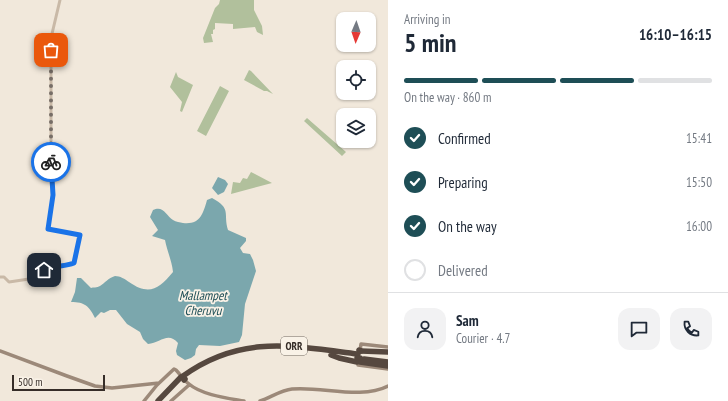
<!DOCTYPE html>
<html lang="en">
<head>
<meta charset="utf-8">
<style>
	body { margin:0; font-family:"PT Sans Narrow",sans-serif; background:#f2f2f3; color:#1f2937; height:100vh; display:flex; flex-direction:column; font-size:15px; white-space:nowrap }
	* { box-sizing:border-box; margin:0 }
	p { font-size:13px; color:#747a83 }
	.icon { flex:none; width:22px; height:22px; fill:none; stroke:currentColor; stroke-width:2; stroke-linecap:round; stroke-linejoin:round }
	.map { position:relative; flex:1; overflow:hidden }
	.details { display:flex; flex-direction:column; background:#fff; width:340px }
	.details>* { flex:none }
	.needle { width:26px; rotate:182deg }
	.tools { position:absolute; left:336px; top:12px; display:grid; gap:8px }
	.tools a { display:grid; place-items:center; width:40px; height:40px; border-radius:8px; background:#fff; box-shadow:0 1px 3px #0004; font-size:20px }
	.scale { position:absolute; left:12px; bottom:10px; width:93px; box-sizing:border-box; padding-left:4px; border:2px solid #362d28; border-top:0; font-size:11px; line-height:14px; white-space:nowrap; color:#362d28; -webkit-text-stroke:3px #f9f2e7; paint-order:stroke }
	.pin { position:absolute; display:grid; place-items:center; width:34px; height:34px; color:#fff; margin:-17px; border-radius:8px; box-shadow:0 2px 6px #0006 }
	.courier { position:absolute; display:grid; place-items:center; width:40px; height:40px; margin:-20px; border:3px solid #1a73e8; border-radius:50%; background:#fff; color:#222; box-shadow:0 1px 5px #0007 }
	.summary em { font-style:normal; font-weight:700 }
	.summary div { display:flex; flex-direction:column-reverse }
	.summary { display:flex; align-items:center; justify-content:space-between; height:68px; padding:0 16px }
	h1 { font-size:26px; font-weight:700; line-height:30px }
	.bar { display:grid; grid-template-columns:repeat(4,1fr); gap:6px 4px; align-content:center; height:48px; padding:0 16px }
	.bar i { height:5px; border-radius:3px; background:#e0e1e3 }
	.bar .current { background:#1e4e56 }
	.bar p { grid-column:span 4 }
	.line { display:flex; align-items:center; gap:10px; padding:0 16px; border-top:1px solid #e0e1e3 }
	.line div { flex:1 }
	.round { display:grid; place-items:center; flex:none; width:42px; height:42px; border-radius:12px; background:#f2f2f3 }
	ol { padding:0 16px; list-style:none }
	li { display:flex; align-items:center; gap:12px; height:44px }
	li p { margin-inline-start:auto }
	li .icon { padding:4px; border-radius:50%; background:#1e4e56; color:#fff; stroke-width:4 }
	li:last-child { color:#747a83 }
	li i { width:22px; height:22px; border:2px solid #e0e1e3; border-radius:50% }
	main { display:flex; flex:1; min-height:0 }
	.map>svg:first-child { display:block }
</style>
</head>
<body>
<main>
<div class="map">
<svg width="388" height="401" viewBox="0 0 388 401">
	<rect width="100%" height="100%" fill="#f1e8db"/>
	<!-- green -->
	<path fill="#b1c09c" d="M220 0H254V10L262 26 263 35 257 32 255 27 233 29V24L215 23V29L213 30V34H211L213 42 204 43 203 38 215 8 219 4Z
		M249 70 251 71 273 94 267 91H264L244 80Z
		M176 72 178 77 193 85 182 112 180 111 182 102 170 87Z
		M220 86 229 91 206 136 197 131Z
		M307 118 346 152 342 156 304 121Z
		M251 172 272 183 231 194 233 182 240 183 243 178 247 179Z"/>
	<!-- water -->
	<path fill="#7ba7ad" d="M218 177 225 180 228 184 224 192 218 195 212 188Z
		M212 198C232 209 223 213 228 230L246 238V241L240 248 243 253 250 254 253 260 256 271 245 304 242 335 239 342 220 346 199 345 196 349 195 355 191 358 185 360 177 355 176 351 178 343C168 331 160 343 148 344L143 339 140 332 127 324 116 310H110L104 313 101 312 95 318C89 306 85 302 71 302L75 292 77 278H81L91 288C93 287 97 288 100 286 105 283 108 278 115 276 120 276 125 279 129 282 149 296 159 289 173 272 172 261 167 251 165 240L152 236 158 230 150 217 153 210C163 205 166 215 173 220 176 222 180 222 183 223 200 225 203 214 207 200Z"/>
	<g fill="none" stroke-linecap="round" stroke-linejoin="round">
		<!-- tertiary -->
		<path stroke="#c9b9a7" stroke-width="3" d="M51 141V38L60 0
			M0 277H4L9 282 29 279 52 266H62L75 262 80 235 48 229 53 195 51 143"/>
		<!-- secondary -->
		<path stroke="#9c8979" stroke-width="3.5" d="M0 351 67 376 95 386 112 388 159 383
			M360 351 361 344 388 347
			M358 361V365L388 369
			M144 401 157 385 174 369 176 370C180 374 184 381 189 384 202 395 227 398 244 401
			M171 401 189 385
			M260 401C270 398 281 390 292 389 322 386 361 400 388 386"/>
		<!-- motorway -->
		<path stroke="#56483f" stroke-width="5.5" d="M361 351 388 352
			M331 355 339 358 357 362
			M364 359 388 362
			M360 362 388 366
			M183 376C241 334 293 346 358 354
			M158 401 181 377"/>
		<!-- motorway-bridge -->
		<path stroke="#56483f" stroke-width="5.5" d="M359 350 361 351
			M357 358H360
			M184 380 185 379"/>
	</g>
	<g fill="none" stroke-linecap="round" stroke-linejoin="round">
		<!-- done -->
		<path stroke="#776e67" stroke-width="4" stroke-dasharray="0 7.2" d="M51 50V162"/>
		<!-- route -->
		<path stroke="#1a73e8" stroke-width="5" d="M44 270C54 265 64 267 74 263L80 235 48 229 53 195 51 162"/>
	</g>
	<g text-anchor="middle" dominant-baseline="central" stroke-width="3.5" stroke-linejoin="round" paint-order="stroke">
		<!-- shield labels -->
		<rect fill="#f9f2e7" stroke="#706861" stroke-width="1" x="281" y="337" width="26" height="18" rx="3"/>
		<g font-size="11" font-weight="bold" fill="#362d28">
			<text x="294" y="346">ORR</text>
		</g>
		<!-- water labels -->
		<g font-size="13" font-style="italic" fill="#1e4e56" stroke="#f9f2e7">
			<text x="203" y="295">Mallampet<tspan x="203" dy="15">Cheruvu</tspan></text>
		</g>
	</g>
</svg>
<div class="tools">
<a><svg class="needle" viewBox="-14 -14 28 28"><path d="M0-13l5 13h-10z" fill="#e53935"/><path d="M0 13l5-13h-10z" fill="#747a83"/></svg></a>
<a><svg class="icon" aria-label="locate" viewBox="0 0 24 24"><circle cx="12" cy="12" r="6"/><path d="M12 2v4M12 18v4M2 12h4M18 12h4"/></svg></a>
<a><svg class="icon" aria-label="layers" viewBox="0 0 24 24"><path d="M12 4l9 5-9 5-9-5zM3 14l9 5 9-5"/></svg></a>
</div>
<div class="scale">500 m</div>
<div class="pin" style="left:51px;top:50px;background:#ea580c"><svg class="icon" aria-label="bag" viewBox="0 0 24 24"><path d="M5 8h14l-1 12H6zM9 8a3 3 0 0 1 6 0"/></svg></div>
<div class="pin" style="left:44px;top:270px;background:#1f2937"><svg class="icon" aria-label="home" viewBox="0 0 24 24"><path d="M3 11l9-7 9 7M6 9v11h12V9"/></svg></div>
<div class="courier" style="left:51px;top:162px"><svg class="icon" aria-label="bike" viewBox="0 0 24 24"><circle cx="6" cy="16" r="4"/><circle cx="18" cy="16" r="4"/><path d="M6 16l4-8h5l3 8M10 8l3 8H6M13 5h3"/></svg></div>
</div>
<section class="details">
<div class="summary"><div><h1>5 min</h1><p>Arriving in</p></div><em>16:10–16:15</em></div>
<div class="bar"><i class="current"></i><i class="current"></i><i class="current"></i><i></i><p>On the way · 860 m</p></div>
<ol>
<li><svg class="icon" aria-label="check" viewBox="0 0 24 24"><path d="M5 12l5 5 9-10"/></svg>Confirmed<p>15:41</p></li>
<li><svg class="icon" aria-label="check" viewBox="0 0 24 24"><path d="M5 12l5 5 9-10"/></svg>Preparing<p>15:50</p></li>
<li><svg class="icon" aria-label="check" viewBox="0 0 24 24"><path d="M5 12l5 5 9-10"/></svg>On the way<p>16:00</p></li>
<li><i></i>Delivered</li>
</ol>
<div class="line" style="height:72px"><a class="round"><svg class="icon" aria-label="person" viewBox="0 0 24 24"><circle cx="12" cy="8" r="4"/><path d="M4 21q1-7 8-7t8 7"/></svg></a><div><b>Sam</b><p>Courier · 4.7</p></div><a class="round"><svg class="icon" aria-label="chat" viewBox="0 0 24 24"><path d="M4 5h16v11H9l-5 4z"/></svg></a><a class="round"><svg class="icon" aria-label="phone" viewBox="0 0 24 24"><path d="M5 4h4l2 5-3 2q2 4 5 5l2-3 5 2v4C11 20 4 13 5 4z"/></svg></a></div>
</section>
</main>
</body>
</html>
